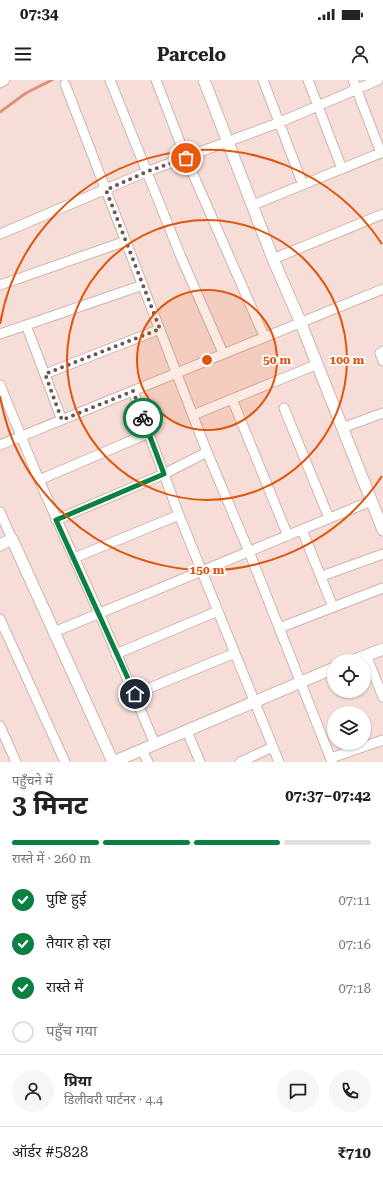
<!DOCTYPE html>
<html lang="hi">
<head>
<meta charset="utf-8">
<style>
	body { margin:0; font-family:"Roboto Serif","Noto Sans Devanagari",serif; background:#f6f6f6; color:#222; height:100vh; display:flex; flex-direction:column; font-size:15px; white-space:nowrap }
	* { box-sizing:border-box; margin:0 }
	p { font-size:13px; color:#767676 }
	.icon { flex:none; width:22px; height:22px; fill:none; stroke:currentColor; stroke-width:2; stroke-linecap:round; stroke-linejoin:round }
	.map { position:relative; height:682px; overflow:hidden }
	.sheet { display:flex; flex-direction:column; background:#fff; flex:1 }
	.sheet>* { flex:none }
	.fabs { position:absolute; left:327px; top:574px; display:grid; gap:8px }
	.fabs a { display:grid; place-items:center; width:44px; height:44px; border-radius:50%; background:#fff; box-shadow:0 1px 3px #0004; font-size:20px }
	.pin { position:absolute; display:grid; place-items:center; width:34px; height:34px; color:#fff; margin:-17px; border:2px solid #fff; border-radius:50%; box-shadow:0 1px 4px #0007 }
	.courier { position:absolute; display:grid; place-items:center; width:40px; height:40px; margin:-20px; border:3px solid #0b8043; border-radius:50%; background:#fff; color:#222; box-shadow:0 1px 5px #0007 }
	.head em { font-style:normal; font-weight:700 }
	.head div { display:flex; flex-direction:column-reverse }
	.head { display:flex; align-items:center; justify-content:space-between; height:68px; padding:0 12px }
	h1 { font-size:26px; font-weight:700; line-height:30px }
	.bar { display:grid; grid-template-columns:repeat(4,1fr); gap:6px 4px; align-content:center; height:48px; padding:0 12px }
	.bar i { height:5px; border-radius:3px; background:#e0e0e0 }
	.bar .selected { background:#0b8043 }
	.bar p { grid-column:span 4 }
	.line { display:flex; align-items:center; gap:10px; padding:0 12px; border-top:1px solid #e0e0e0 }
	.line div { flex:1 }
	.round { display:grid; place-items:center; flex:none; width:42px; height:42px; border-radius:21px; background:#f6f6f6 }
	ol { padding:0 12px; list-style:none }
	li { display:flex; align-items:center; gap:12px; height:44px }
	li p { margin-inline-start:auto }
	li .icon { padding:4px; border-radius:50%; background:#0b8043; color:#fff; stroke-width:4 }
	li:last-child { color:#767676 }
	li i { width:22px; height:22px; border:2px solid #e0e0e0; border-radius:50% }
	.status { display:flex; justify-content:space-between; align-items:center; height:28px; padding:0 20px; background:#fff; direction:ltr }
	.status svg { height:11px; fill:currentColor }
	header { display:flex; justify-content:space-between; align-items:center; height:52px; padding:0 12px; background:#fff; font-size:18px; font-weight:700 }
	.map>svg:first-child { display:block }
</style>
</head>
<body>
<div class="status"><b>07:34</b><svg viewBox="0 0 49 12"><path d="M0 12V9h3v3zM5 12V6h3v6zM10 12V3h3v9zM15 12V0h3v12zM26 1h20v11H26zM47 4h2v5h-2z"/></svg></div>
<header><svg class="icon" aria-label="menu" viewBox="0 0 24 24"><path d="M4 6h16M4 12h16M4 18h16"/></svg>Parcelo<svg class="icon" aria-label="person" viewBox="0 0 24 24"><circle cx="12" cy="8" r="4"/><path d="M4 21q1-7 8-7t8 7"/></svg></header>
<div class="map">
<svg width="383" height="682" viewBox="0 0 383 682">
	<rect width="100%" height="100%" fill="#f7ddd7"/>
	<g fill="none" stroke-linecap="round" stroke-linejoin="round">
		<!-- stream -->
		<path stroke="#e0917d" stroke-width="3" d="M0 32 26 13 52 0"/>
		<defs>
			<path id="minor" d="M110 0 181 177 223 273
				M156 0 186 78 264 256
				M263 0 303 105
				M308 0 342 89
				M353 0 381 73
				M0 3 5 0
				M65 4 207 372 250 474 332 682
				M253 125 383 72
				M0 154 146 92 278 43 378 0
				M273 179 383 134
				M0 205 126 161
				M26 245 62 340
				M0 254 143 205
				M383 271 380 273 383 281
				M45 294 160 249
				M0 305 39 400 103 542 155 664
				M133 311 179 435 279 682
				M232 319 288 456
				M284 328 329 438
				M193 335 318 284
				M342 348 383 333
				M0 365 383 209
				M39 400 149 353
				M0 432 12 459
				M56 440 164 394 207 372
				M302 450 333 527
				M74 478 179 435
				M322 496 383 474
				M0 539 65 682
				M279 548 383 508
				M54 552 371 421
				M116 574 218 531
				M366 575 383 617
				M135 614 235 573
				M0 646 16 682
				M187 651 200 682
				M142 670 148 682
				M331 678 383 660
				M240 682 273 667"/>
			<path id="tertiary" d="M204 0 273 179 300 241 383 450
				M0 465 12 459 113 682 334 588
				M352 581 383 569"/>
		</defs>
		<!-- minor casing -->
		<use href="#minor" stroke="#cdb4ad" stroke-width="11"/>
		<!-- tertiary casing -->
		<use href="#tertiary" stroke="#cdb4ad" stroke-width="13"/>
		<!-- minor -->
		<use href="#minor" stroke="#fff" stroke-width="9"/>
		<!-- tertiary -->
		<use href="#tertiary" stroke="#fff" stroke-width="11"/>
	</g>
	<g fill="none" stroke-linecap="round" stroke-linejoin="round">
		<!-- done -->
		<path stroke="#685956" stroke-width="4" stroke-dasharray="0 7.2" d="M143 338 133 311 62 340 45 294 160 249 106 110 146 92 186 78"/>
		<!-- route -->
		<path stroke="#0b8043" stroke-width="5" d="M135 614 56 440 164 394 143 338"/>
	</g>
	<!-- distance rings -->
	<circle cx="207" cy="280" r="70" fill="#de550c" fill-opacity=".12"/>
	<g fill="none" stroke="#de550c" stroke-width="2">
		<circle cx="207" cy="280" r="70"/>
		<circle cx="207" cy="280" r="140"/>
		<path d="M382 396A210 210 0 0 1 0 316M0 244A210 210 0 0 1 382 164"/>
	</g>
	<circle cx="207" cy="280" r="6" fill="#de550c" stroke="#fff" stroke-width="2"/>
	<g font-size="12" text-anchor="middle" font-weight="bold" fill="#de550c" stroke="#fff" stroke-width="4" stroke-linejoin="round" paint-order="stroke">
		<text x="277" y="284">50 m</text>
		<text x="347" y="284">100 m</text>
		<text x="207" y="494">150 m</text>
	</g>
</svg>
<div class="fabs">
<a><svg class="icon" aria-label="locate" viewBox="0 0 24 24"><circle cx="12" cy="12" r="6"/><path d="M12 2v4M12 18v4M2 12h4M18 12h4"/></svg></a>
<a><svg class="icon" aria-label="layers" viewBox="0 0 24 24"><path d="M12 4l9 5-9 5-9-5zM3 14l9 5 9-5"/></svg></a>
</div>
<div class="pin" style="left:186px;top:78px;background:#ea580c"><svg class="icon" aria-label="bag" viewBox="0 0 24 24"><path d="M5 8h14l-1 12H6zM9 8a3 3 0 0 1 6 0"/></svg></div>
<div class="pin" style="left:135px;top:614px;background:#1f2937"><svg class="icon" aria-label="home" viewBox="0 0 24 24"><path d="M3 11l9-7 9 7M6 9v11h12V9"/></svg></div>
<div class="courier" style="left:143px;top:338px"><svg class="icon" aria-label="bike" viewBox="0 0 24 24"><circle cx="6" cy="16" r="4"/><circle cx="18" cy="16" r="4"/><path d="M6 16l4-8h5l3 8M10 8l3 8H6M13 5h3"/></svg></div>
</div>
<section class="sheet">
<div class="head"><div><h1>3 मिनट</h1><p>पहुँचने में</p></div><em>07:37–07:42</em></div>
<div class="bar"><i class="selected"></i><i class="selected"></i><i class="selected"></i><i></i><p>रास्ते में · 260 m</p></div>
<ol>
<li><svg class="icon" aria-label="check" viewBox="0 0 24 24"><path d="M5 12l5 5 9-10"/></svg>पुष्टि हुई<p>07:11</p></li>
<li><svg class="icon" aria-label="check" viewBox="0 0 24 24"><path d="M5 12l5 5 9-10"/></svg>तैयार हो रहा<p>07:16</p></li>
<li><svg class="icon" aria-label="check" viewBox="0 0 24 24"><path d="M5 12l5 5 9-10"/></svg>रास्ते में<p>07:18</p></li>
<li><i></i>पहुँच गया</li>
</ol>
<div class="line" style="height:72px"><a class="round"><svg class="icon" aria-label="person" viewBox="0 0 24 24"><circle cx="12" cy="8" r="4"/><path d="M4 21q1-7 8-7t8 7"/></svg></a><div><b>प्रिया</b><p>डिलीवरी पार्टनर · 4.4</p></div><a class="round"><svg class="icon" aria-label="chat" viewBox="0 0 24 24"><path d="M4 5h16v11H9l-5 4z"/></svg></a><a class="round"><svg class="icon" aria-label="phone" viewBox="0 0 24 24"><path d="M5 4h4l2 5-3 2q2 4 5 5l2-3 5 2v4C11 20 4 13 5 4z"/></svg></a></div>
<div class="line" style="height:52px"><div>ऑर्डर #5828</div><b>₹710</b></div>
</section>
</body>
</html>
